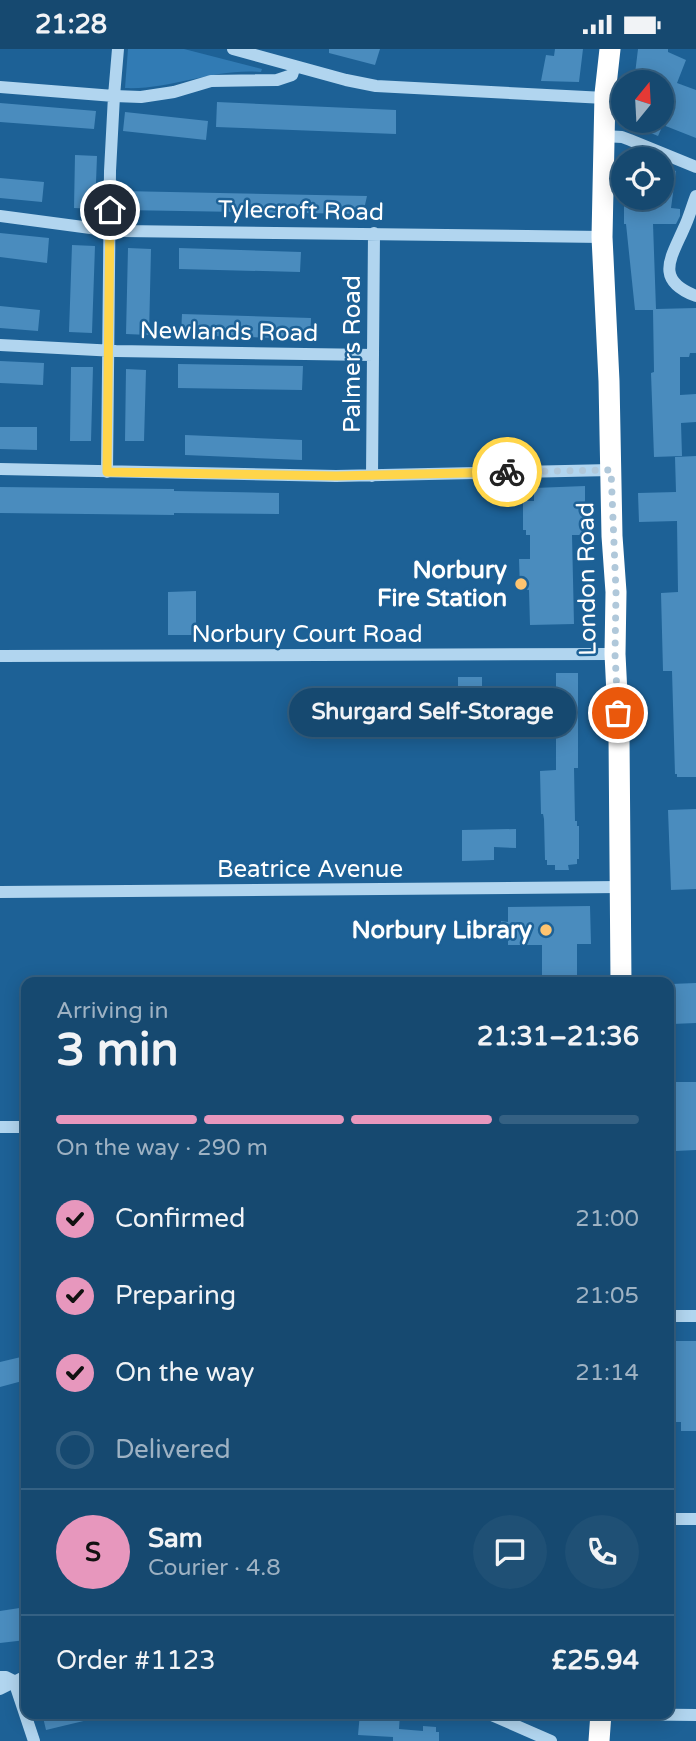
<!DOCTYPE html>
<html lang="en">
<head>
<meta charset="utf-8">
<style>
	body { margin:0; font-family:"Varela Round",sans-serif; background:#1f5075; color:#f1f3f6; height:100vh; display:flex; flex-direction:column; font-size:26px; white-space:nowrap }
	* { box-sizing:border-box; margin:0 }
	p { font-size:23px; color:#9eb2c3 }
	.icon { flex:none; width:38px; height:38px; fill:none; stroke:currentColor; stroke-width:2; stroke-linecap:round; stroke-linejoin:round }
	.map { position:relative; flex:1; overflow:hidden }
	.drawer { position:absolute; left:21px; top:928px; width:653px; height:742px; display:flex; flex-direction:column; background:#164970; border-radius:14px; box-shadow:0 4px 18px #0003,0 0 0 2px #356183 }
	.drawer>* { flex:none }
	.needle { width:46px; rotate:18deg }
	.controls { position:absolute; left:611px; top:21px; display:grid; gap:14px }
	.controls a { display:grid; place-items:center; width:63px; height:63px; border-radius:50%; background:#164970; box-shadow:0 4px 18px #0003,0 0 0 2px #356183; font-size:35px }
	.pin { position:absolute; display:grid; place-items:center; width:60px; height:60px; color:#fff; margin:-30px; border:4px solid #fff; border-radius:50%; box-shadow:0 2px 7px #0007 }
	.courier { position:absolute; display:grid; place-items:center; width:70px; height:70px; margin:-35px; border:5px solid #ffd54a; border-radius:50%; background:#fff; color:#222; box-shadow:0 2px 9px #0007 }
	.bubble { position:absolute; height:49px; border-radius:24px; background:#164970; box-shadow:0 4px 18px #0003,0 0 0 2px #356183; font-size:23px; font-weight:700; line-height:49px; text-align:center }
	.headline em { font-style:normal; font-weight:700 }
	.headline div { display:flex; flex-direction:column-reverse }
	.headline { display:flex; align-items:center; justify-content:space-between; height:119px; padding:0 35px }
	h1 { font-size:46px; font-weight:700; line-height:52px }
	.bar { display:grid; grid-template-columns:repeat(4,1fr); gap:10px 7px; align-content:center; height:84px; padding:0 35px }
	.bar i { height:9px; border-radius:5px; background:#356183 }
	.bar .selected { background:#e797bd }
	.bar p { grid-column:span 4 }
	.line { display:flex; align-items:center; gap:18px; padding:0 35px; border-top:2px solid #356183 }
	.line div { flex:1 }
	.round { display:grid; place-items:center; flex:none; width:74px; height:74px; border-radius:37px; background:#1f5075 }
	ol { padding:0 35px; list-style:none }
	li { display:flex; align-items:center; gap:21px; height:77px }
	li p { margin-inline-start:auto }
	li .icon { padding:7px; border-radius:50%; background:#e797bd; color:#111; stroke-width:4 }
	li:last-child { color:#9eb2c3 }
	li i { width:38px; height:38px; border:4px solid #356183; border-radius:50% }
	.status { display:flex; justify-content:space-between; align-items:center; height:49px; padding:0 35px; background:#164970; direction:ltr }
	.status svg { height:19px; fill:currentColor }
	.map>svg:first-child { display:block }
</style>
</head>
<body>
<div class="status"><b>21:28</b><svg viewBox="0 0 49 12"><path d="M0 12V9h3v3zM5 12V6h3v6zM10 12V3h3v9zM15 12V0h3v12zM26 1h20v11H26zM47 4h2v5h-2z"/></svg></div>
<div class="map">
<svg width="696" height="1692" viewBox="0 0 696 1692">
	<rect width="100%" height="100%" fill="#1d6196"/>
	<!-- green -->
	<path fill="#317bb4" d="M128 0H184L262 20 261 23C213 19 172 41 125 39Z"/>
	<!-- building -->
	<path fill="#4a8cbe" d="M329 0H380L375 16 329 4Z
		M555 0H583L579 33 541 32 546 6 554 7Z
		M638 0H668V3L686 11 677 34 696 41V89L663 76 658 87 622 72H662V33H634Z
		M217 53 396 61V85L216 78Z
		M0 54 96 62 94 80 0 73Z
		M125 63 208 72 206 91 123 82Z
		M75 106 97 107 95 160 74 159Z
		M662 118 676 122 671 159 680 160V167L676 175H653L656 260 696 259V304H690L689 308H680V346L696 345V373L681 374 682 407 654 408 651 324 654 323 653 261H635L626 175H624V149H662Z
		M0 129 44 133 42 153 0 149Z
		M122 142 367 147 363 165 122 161Z
		M0 184 49 189 47 214 0 208Z
		M72 196 95 197 92 284 69 283Z
		M128 199 151 200 149 286 126 285Z
		M179 199 301 203 300 223 179 220Z
		M0 257 40 261 38 282 0 279Z
		M182 265 311 269 310 290 181 286Z
		M0 312 44 314 43 336 0 334Z
		M178 315 303 317 302 341 178 339Z
		M71 318H93L91 392H70Z
		M126 320 146 321 144 392H125Z
		M0 378H37V401L0 400Z
		M185 386 302 391V411L185 406Z
		M696 407V728H677V725H675L672 622H663L661 544 678 543 677 472 639 473 638 444 676 443 675 408Z
		M585 437V480H584V486H572L574 575 530 576 529 541 520 540 519 510H530V486H526V481H523V452H534V439Z
		M0 438 174 440V442L279 444V465L174 464V466L0 464Z
		M196 542V586H168V543Z
		M556 624H578V719H574L575 772H577V777H579V810H577V815L568 816 569 821H555V816H547V811H545L544 770 543 765H541L540 722 556 721Z
		M458 628H482V652H458Z
		M696 760V840L671 841 668 761Z
		M516 780V799L494 798V811L462 812V781Z
		M590 857 591 895H577V931H573V933H542V896H508V890H501V872L508 873V858Z
		M696 934V974L672 975 671 935Z
		M673 1033H696V1101L675 1102Z
		M674 1292H696V1382H681V1373H673Z
		M21 1308 26 1331 0 1338V1313Z
		M26 1558V1591L0 1594V1562Z
		M42 1664H96V1669L46 1681Z
		M360 1664H400L399 1680 423 1682V1677L436 1678V1683H439V1692H393V1688L358 1686Z"/>
	<g fill="none" stroke-linecap="round" stroke-linejoin="round">
		<!-- minor -->
		<path stroke="#b1d5ef" stroke-width="12" d="M233 0 346 31 376 37 605 49
			M0 38 114 47 141 48 174 43 211 32 277 31 292 26 295 17
			M603 87 622 88 630 91 696 118
			M696 147C692 157 689 169 684 179 671 209 654 231 696 247
			M0 167 98 180 123 182 602 188
			M0 296 116 302 373 306
			M0 420 336 427 611 421
			M107 423 110 122 114 47 118 0
			M372 427 374 184
			M0 607 615 605
			M0 843 620 838
			M0 1078H26
			M668 1267H696
			M668 1470H696
			M0 1628H6L14 1632 34 1692
			M0 1640 26 1627
			M487 1664 551 1692
			M601 1665 696 1666"/>
		<!-- highway -->
		<path stroke="#fff" stroke-width="21" d="M610 0 605 45 602 188 609 332 612 487 616 543 615 605 619 686 621 933
			M599 1692 601 1664"/>
	</g>
	<g fill="none" stroke-linecap="round" stroke-linejoin="round">
		<!-- done -->
		<path stroke="#b0c8da" stroke-width="7" stroke-dasharray="0 12.6" d="M507 423 611 421 616 543 615 605 618 664"/>
		<!-- route -->
		<path stroke="#ffd54a" stroke-width="9" d="M110 161 107 423 336 427 507 423"/>
	</g>
	<!-- markers -->
	<g fill="#fec470" stroke="#1d6196" stroke-width="2.5">
		<circle cx="521" cy="535" r="7"/>
		<circle cx="546" cy="881" r="7"/>
	</g>
	<g text-anchor="middle" dominant-baseline="central" stroke-width="5" stroke-linejoin="round" paint-order="stroke">
		<!-- street labels -->
		<g font-size="24" fill="#fff" stroke="#1d6196">
			<text transform="translate(301 162) rotate(1)">Tylecroft Road</text>
			<text transform="translate(229 283) rotate(1)">Newlands Road</text>
			<text transform="translate(352 305) rotate(-90)">Palmers Road</text>
			<text transform="translate(587 530) rotate(-91)">London Road</text>
			<text x="307" y="585">Norbury Court Road</text>
			<text x="310" y="820">Beatrice Avenue</text>
		</g>
		<!-- poi labels -->
		<g font-size="24" font-weight="bold" fill="#fff" stroke="#1d6196" text-anchor="end">
			<text x="507" y="521">Norbury<tspan x="507" dy="28">Fire Station</tspan></text>
			<text x="532" y="881">Norbury Library</text>
		</g>
	</g>
</svg>
<div class="controls">
<a><svg class="needle" viewBox="-14 -14 28 28"><path d="M0-13l5 13h-10z" fill="#e53935"/><path d="M0 13l5-13h-10z" fill="#9eb2c3"/></svg></a>
<a><svg class="icon" aria-label="locate" viewBox="0 0 24 24"><circle cx="12" cy="12" r="6"/><path d="M12 2v4M12 18v4M2 12h4M18 12h4"/></svg></a>
</div>
<div class="pin" style="left:618px;top:664px;background:#ea580c"><svg class="icon" aria-label="bag" viewBox="0 0 24 24"><path d="M5 8h14l-1 12H6zM9 8a3 3 0 0 1 6 0"/></svg></div>
<div class="pin" style="left:110px;top:161px;background:#1f2937"><svg class="icon" aria-label="home" viewBox="0 0 24 24"><path d="M3 11l9-7 9 7M6 9v11h12V9"/></svg></div>
<div class="courier" style="left:507px;top:423px"><svg class="icon" aria-label="bike" viewBox="0 0 24 24"><circle cx="6" cy="16" r="4"/><circle cx="18" cy="16" r="4"/><path d="M6 16l4-8h5l3 8M10 8l3 8H6M13 5h3"/></svg></div>
<div class="bubble" style="left:289px;top:639px;width:287px">Shurgard Self-Storage</div>
<section class="drawer">
<div class="headline"><div><h1>3 min</h1><p>Arriving in</p></div><em>21:31–21:36</em></div>
<div class="bar"><i class="selected"></i><i class="selected"></i><i class="selected"></i><i></i><p>On the way · 290 m</p></div>
<ol>
<li><svg class="icon" aria-label="check" viewBox="0 0 24 24"><path d="M5 12l5 5 9-10"/></svg>Confirmed<p>21:00</p></li>
<li><svg class="icon" aria-label="check" viewBox="0 0 24 24"><path d="M5 12l5 5 9-10"/></svg>Preparing<p>21:05</p></li>
<li><svg class="icon" aria-label="check" viewBox="0 0 24 24"><path d="M5 12l5 5 9-10"/></svg>On the way<p>21:14</p></li>
<li><i></i>Delivered</li>
</ol>
<div class="line" style="height:126px"><b class="round" style="background:#e797bd;color:#111">S</b><div><b>Sam</b><p>Courier · 4.8</p></div><a class="round"><svg class="icon" aria-label="chat" viewBox="0 0 24 24"><path d="M4 5h16v11H9l-5 4z"/></svg></a><a class="round"><svg class="icon" aria-label="phone" viewBox="0 0 24 24"><path d="M5 4h4l2 5-3 2q2 4 5 5l2-3 5 2v4C11 20 4 13 5 4z"/></svg></a></div>
<div class="line" style="height:91px"><div>Order #1123</div><b>£25.94</b></div>
</section>
</div>
</body>
</html>
